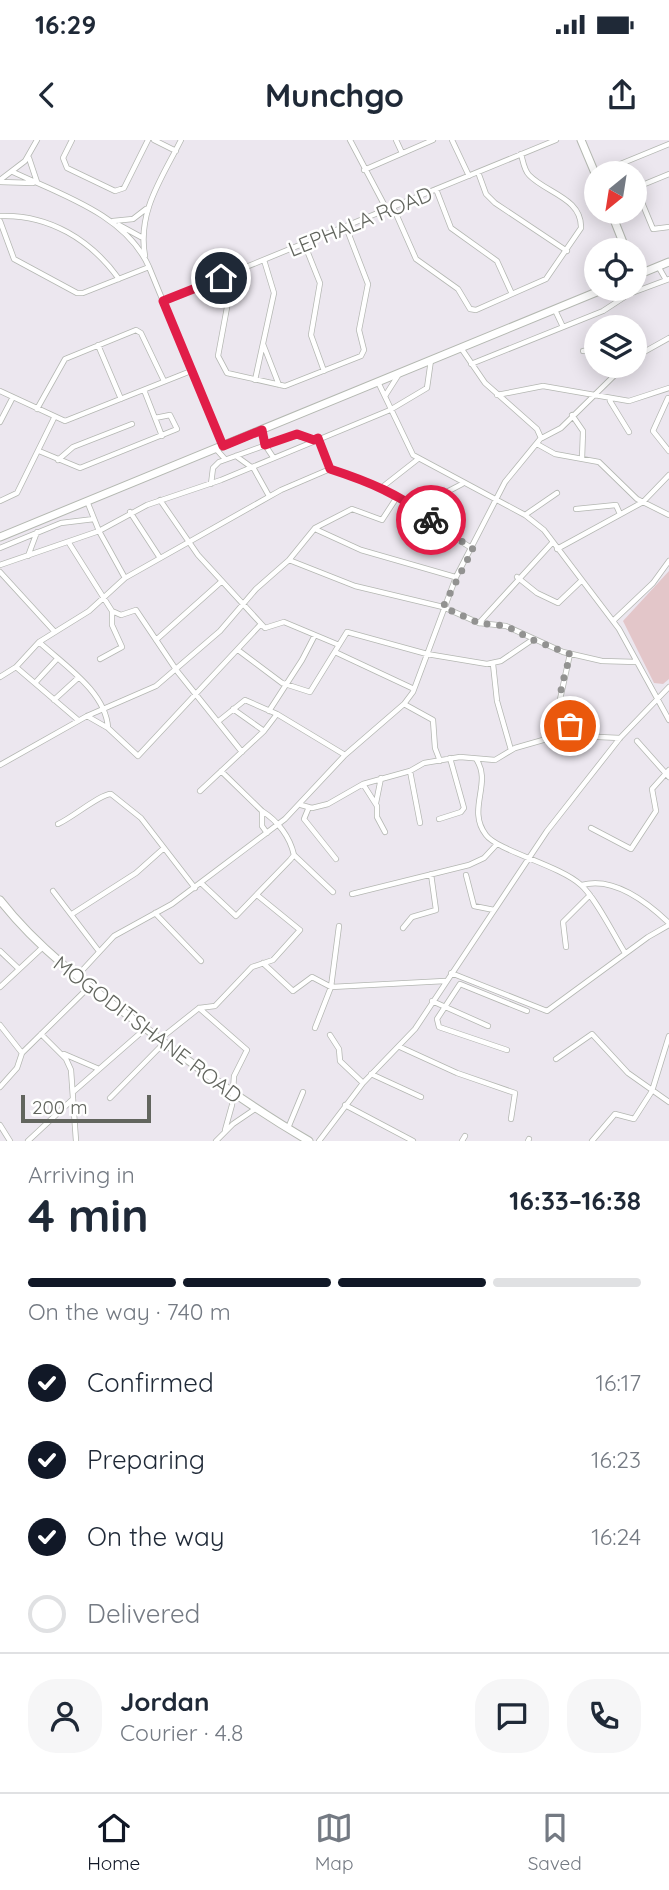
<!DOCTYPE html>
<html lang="en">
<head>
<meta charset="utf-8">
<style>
	body { margin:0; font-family:Quicksand,sans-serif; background:#f6f6f7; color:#1f2937; height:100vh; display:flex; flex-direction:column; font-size:26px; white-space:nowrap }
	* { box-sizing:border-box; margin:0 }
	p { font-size:23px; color:#747a83 }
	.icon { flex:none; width:38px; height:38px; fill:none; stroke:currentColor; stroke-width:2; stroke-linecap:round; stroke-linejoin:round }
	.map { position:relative; height:1001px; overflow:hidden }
	.side { display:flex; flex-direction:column; background:#fff; flex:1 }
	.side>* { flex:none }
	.needle { width:46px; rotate:210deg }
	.controls { position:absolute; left:584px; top:21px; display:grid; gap:14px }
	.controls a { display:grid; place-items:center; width:63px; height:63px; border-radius:50%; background:#fff; box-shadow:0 4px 18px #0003; font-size:35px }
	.scale { position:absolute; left:21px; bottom:18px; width:130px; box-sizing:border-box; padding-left:7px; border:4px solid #62655e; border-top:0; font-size:19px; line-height:24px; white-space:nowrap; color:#62655e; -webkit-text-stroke:5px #fff; paint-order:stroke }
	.pin { position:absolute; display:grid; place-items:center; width:60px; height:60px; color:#fff; margin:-30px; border:4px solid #fff; border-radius:50%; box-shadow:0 2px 7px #0007 }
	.courier { position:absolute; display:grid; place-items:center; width:70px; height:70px; margin:-35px; border:5px solid #e11d48; border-radius:50%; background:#fff; color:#222; box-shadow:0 2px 9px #0007 }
	.summary em { font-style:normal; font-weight:800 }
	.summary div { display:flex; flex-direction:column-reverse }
	.summary { display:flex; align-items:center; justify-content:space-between; height:119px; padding:0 28px }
	h1 { font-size:46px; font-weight:800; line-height:52px }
	.bar { display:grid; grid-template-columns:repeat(4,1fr); gap:10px 7px; align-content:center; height:84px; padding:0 28px }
	.bar i { height:9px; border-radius:5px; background:#e0e1e3 }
	.bar .current { background:#111827 }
	.bar p { grid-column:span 4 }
	.line { display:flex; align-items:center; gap:18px; padding:0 28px; border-top:2px solid #e0e1e3 }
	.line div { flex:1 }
	.round { display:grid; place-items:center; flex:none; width:74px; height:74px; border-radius:28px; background:#f6f6f7 }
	ol { padding:0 28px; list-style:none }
	li { display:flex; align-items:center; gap:21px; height:77px }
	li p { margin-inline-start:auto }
	li .icon { padding:7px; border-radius:50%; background:#111827; color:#fff; stroke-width:4 }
	li:last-child { color:#747a83 }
	li i { width:38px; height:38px; border:4px solid #e0e1e3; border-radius:50% }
	.status { display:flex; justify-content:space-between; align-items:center; height:49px; padding:0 35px; background:#fff; direction:ltr }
	.status svg { height:19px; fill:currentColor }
	header { display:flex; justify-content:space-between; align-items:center; height:91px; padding:0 28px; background:#fff; font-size:32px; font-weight:800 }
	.dock { display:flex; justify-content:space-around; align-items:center; height:98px; border-top:2px solid #e0e1e3; background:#fff; font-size:19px; color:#747a83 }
	.dock a { display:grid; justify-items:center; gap:4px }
	.dock .current { color:#111827 }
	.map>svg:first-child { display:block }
</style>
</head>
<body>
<div class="status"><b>16:29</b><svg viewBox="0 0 49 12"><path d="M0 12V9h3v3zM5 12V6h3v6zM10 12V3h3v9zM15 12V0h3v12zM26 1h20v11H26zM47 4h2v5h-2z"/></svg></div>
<header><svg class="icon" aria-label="back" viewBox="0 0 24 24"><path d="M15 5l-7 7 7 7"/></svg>Munchgo<svg class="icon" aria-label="share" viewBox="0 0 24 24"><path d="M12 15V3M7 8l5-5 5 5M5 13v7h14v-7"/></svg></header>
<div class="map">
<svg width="669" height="1001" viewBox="0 0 669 1001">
	<rect width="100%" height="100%" fill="#ece7ef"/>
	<!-- green -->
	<path fill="#e3c6c9" d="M669 431V539L663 544 654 543 623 481Z"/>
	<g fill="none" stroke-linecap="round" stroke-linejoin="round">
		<defs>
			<path id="street" d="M72 0 63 18 67 28 115 51 124 48 148 0
				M154 0 176 11
				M350 0 387 70
				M396 0 402 13
				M452 0 469 36
				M29 18 37 42
				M364 30 433 0
				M13 32C62 55 126 75 149 127L222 305
				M478 32 486 54 495 63 567 111
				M596 34 669 4
				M0 40 25 21 37 0
				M0 42 33 43
				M635 48 669 34
				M636 48 653 89 669 87
				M436 49 451 88 497 121 512 154
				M393 67 416 119 458 149 470 169 476 170 546 139 581 88C582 58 546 53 529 35 524 30 523 21 521 14
				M0 76C49 74 91 100 119 139
				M0 81 14 119 77 153H83L149 127
				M113 81 133 79 146 69
				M119 85 141 97
				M304 103 320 143 311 195 324 231
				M145 116C137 72 162 38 181 0
				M658 126 666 140
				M221 138 228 162 218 216 227 233 285 246 361 216 364 210 359 190 368 144 346 87
				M163 161 556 0
				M555 170 563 187
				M263 204 279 245
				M98 205 121 259
				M583 211 597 209
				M635 217 669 198
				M471 224 603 171 629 154 669 139
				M255 240 274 153 264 120
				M378 242 413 315 525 375 544 390 619 489 669 580
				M144 250 162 296
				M0 251 65 281 191 231
				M497 255 543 246 629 261 669 248
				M385 256 399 234
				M668 258 653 291 669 311
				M610 261 629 292
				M37 269 65 219 136 190 141 193 164 241
				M572 275 583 291 582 319
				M0 282 13 257
				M262 290 265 305 273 317
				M318 298 330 329
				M542 298 561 288 624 226
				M537 304 555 314 599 322 637 359 669 375
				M216 309 225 319
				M39 311 80 328 177 289 170 275 155 278
				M236 316 254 329 269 356
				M58 320 73 307 132 284
				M211 344 213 328 219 322 294 295 314 300
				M381 348 418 319
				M160 360 198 415 265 488 284 482 339 505
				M0 361 17 353 54 278
				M87 361 99 391 125 438
				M416 368 446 392 473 409
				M576 369 616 365 620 374
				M130 372 160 418
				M525 375 557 353
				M315 389 361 410 455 437
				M69 403 112 471 121 475 136 470 177 531 242 612
				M0 408 61 383 94 379
				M557 409 643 362 669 335
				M28 416 37 392
				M289 420 355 446 443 467 479 483 506 486 563 512 602 521 637 522
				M0 425 99 391 147 365 221 340 390 270 427 248 431 220
				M0 432 54 491
				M517 437 537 453 558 463 581 441
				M613 481 653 443 669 421
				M479 483 552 403
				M156 500 222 441
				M39 502C64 525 106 552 108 588L138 616 261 484
				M238 510 282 543 310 552 347 492 427 514 487 524 501 521 532 500
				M335 512 414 549
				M570 514 559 564 577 595
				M100 519 122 507 112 485V472
				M493 524 497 561 511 610
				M16 527 78 580
				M0 537 16 527 39 502 89 471 125 438 281 350 330 329 381 348 416 368 462 344
				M35 543 57 519
				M54 560 78 538
				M404 564 433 580 435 608 440 621
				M233 569 264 591
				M269 571 302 520 315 495
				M87 576 108 588
				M220 580 245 560 277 574
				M637 601 669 637
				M476 619C493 643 466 669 486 695 498 711 559 725 581 745 595 757 614 795 625 813
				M0 625 87 576 156 546 220 491 256 449 289 420 315 388 352 369 382 380 397 357
				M221 631 262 671V686L267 693
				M410 631 420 683
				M363 644 377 666V677L385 692
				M200 651 264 591 277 574 345 615
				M376 663 381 638
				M301 665 312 668 328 664 363 644 410 631 424 623 460 617 495 620 515 608 550 598 577 596 620 598
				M309 667 304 679 336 719
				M439 679 461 672 464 668 450 618
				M58 684C72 678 100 654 111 654L141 678 195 748
				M591 688 631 709 656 671 652 649 669 630
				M294 715 333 752
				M466 735 474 766 494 770
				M201 743 236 776 290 720 294 715C290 697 278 681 262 671
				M582 745C614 736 648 763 669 783
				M53 751 98 810
				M352 754 469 725 484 718 497 704
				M155 773 201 821
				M72 774 136 733 164 708
				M403 788 412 777 436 770 431 734
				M566 807 563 782 590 755
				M0 811 19 829
				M263 823 293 851 312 837 331 847 339 786
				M451 833 547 871 648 797 669 785
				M77 836 114 796 172 764 285 679 345 615 404 564 413 552 456 437 505 342 541 298 537 289 485 243 461 208
				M0 847 43 807
				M432 861 488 886
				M199 868 247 910 234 936 232 965 225 990
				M0 885 22 913
				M315 888 331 847 445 841
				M41 894 66 919 71 930 76 1001
				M330 895 339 909 340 921 363 943
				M160 899 199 868 215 866 252 827 273 820 300 790 257 755
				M400 907 457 933 515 953 511 979
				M507 910 439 887 437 879 460 844 527 871
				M64 914 99 929
				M556 919 592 894 628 933 669 962
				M371 934 421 957
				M0 947 17 928 22 913 89 847
				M73 952 145 889
				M110 958 164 903
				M345 965 413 1001
				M0 985 10 1001
				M288 988 303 952
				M28 1001 73 959
				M216 1001 233 984 255 969
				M319 1001 363 943 415 889 547 691 620 598 669 547
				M462 1001 465 996
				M528 1001 529 999
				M592 1001 615 974 634 979 652 951 669 896"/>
			<path id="secondary" d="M581 0 597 38
				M611 72 626 110
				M635 136 669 122
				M0 397 604 149
				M0 760C39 810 90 847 141 885 196 927 249 966 309 1001"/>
		</defs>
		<!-- street casing -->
		<use href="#street" stroke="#b4b7b2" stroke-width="6"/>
		<!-- secondary casing -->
		<use href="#secondary" stroke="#b4b8b1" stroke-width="9"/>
		<!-- street -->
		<use href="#street" stroke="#fff" stroke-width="4.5"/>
		<!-- secondary -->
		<use href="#secondary" stroke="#fff" stroke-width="7"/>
	</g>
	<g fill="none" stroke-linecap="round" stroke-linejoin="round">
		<!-- done -->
		<path stroke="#929291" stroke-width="7" stroke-dasharray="0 12.6" d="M431 380 473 409 443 467 479 483 506 486 533 500 570 514C564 544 552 558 570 586"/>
		<!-- route -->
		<path stroke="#e11d48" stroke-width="9" d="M221 138 163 161 223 306 262 290 265 305 297 294 314 300 318 298 330 329C367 341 402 355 431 380"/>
	</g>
	<g text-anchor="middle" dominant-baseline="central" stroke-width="5" stroke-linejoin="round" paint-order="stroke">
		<!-- street labels -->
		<g font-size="21" fill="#62655e" stroke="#fff">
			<text transform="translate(360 81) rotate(-22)">LEPHALA ROAD</text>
			<text transform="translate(148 889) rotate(37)">MOGODITSHANE ROAD</text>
		</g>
	</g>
</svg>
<div class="controls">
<a><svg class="needle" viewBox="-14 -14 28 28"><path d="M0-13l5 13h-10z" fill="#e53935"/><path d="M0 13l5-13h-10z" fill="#747a83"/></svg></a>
<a><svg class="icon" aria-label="locate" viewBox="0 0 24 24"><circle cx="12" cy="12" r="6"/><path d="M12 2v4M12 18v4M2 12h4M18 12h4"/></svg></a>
<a><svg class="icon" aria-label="layers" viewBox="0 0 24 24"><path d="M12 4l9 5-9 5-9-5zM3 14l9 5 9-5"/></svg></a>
</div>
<div class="scale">200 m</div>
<div class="pin" style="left:570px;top:586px;background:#ea580c"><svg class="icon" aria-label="bag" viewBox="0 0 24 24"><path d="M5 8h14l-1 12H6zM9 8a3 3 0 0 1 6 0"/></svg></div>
<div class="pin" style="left:221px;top:138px;background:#1f2937"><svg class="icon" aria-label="home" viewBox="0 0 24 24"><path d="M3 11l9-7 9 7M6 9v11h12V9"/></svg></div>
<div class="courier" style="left:431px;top:380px"><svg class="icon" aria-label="bike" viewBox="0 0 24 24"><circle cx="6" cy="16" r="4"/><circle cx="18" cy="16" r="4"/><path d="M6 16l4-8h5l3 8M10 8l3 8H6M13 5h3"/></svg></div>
</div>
<section class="side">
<div class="summary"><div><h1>4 min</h1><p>Arriving in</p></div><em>16:33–16:38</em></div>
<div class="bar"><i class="current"></i><i class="current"></i><i class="current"></i><i></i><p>On the way · 740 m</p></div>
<ol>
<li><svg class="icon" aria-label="check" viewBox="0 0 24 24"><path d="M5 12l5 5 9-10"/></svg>Confirmed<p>16:17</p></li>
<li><svg class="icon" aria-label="check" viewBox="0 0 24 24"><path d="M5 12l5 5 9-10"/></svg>Preparing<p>16:23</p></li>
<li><svg class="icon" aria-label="check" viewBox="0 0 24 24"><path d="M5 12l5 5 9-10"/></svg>On the way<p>16:24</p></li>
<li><i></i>Delivered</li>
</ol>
<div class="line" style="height:126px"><a class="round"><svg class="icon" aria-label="person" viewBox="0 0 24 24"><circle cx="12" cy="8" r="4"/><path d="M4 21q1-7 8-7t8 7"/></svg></a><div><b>Jordan</b><p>Courier · 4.8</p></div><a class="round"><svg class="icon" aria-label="chat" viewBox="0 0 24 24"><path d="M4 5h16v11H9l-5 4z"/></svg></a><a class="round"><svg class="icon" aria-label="phone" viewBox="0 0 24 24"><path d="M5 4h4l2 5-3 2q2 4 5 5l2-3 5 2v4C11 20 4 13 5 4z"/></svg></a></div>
</section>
<nav class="dock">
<a class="current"><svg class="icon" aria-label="home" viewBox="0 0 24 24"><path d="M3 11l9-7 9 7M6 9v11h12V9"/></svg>Home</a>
<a><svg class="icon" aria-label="map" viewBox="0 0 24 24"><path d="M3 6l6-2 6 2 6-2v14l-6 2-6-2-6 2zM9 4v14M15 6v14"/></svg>Map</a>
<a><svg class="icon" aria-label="saved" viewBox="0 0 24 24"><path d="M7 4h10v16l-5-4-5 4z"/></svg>Saved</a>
</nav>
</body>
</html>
